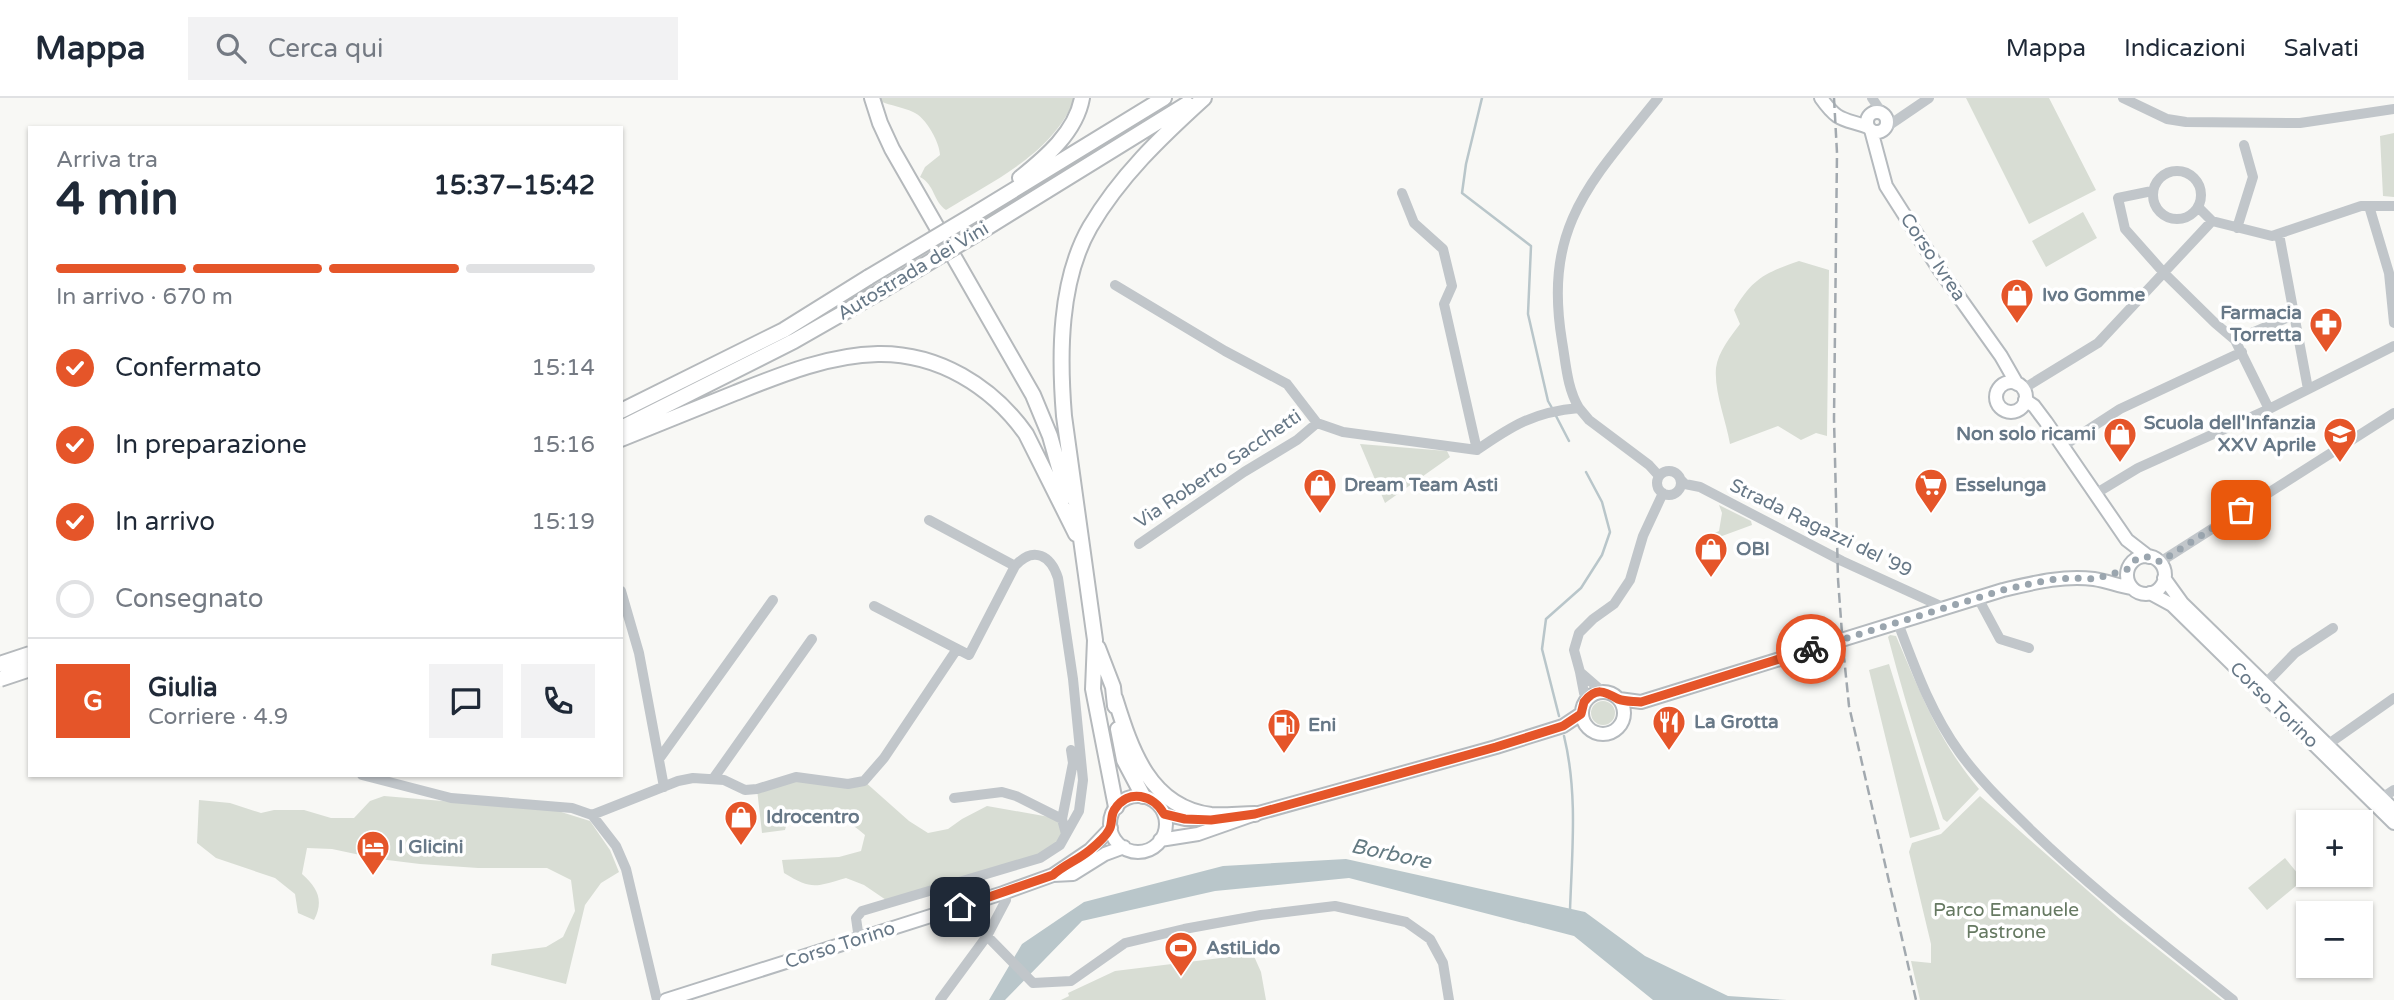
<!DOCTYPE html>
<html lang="it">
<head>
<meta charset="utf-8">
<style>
	body { margin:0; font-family:"Varela Round",sans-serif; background:#f2f2f3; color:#1f2937; height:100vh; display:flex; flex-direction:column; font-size:26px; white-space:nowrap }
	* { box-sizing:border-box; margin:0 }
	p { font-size:23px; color:#747a83 }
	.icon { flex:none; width:38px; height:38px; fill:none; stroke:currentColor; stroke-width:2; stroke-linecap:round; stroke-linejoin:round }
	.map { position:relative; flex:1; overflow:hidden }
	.panel { position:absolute; left:28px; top:28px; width:595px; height:651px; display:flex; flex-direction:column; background:#fff; border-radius:0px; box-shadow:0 2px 5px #0004 }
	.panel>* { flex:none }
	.buttons { position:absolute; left:2296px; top:712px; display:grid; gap:14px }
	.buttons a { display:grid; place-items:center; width:77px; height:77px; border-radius:0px; background:#fff; box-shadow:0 2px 5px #0004; font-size:35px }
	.pin { position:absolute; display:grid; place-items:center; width:60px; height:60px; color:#fff; margin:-30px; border-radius:14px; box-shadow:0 4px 10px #0006 }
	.courier { position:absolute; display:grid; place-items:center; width:70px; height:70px; margin:-35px; border:5px solid #e55529; border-radius:50%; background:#fff; color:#222; box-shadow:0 2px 9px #0007 }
	.head em { font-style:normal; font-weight:700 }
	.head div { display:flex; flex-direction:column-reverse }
	.head { display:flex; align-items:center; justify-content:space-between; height:119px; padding:0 28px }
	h1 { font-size:46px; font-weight:700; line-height:52px }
	.bar { display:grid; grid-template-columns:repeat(4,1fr); gap:10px 7px; align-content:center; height:84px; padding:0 28px }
	.bar i { height:9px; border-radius:5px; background:#e0e1e3 }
	.bar .selected { background:#e55529 }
	.bar p { grid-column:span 4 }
	.line { display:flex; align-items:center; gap:18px; padding:0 28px; border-top:2px solid #e0e1e3 }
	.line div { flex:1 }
	.round { display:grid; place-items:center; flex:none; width:74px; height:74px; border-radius:0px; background:#f2f2f3 }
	ol { padding:0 28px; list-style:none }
	li { display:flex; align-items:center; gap:21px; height:77px }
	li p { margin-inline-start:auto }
	li .icon { padding:7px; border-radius:50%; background:#e55529; color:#fff; stroke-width:4 }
	li:last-child { color:#747a83 }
	li i { width:38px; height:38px; border:4px solid #e0e1e3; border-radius:50% }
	header { display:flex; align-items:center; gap:42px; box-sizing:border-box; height:98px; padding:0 35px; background:#fff; border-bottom:2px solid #e0e1e3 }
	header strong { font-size:33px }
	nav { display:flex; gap:38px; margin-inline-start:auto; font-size:24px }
	.search { width:490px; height:63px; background:#f2f2f3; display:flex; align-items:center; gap:18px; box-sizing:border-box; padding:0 24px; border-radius:0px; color:#747a83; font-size:26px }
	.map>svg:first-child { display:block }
</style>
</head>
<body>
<header>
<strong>Mappa</strong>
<div class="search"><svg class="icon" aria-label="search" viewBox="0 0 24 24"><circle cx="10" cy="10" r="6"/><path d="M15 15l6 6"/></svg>Cerca qui</div>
<nav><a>Mappa</a><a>Indicazioni</a><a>Salvati</a></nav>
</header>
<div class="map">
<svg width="2394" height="902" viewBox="0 0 2394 902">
	<rect width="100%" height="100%" fill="#f8f8f5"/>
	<!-- green -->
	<path fill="#d8ddd4" d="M880 0H1075C1053 56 994 82 946 112 933 103 935 87 920 79L925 69 940 57C940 45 926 19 913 14 903 9 891 8 880 3Z
		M1966 0H2049L2096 92 2029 126Z
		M2394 35V99L2383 98 2380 38Z
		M2083 114 2097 140 2046 169 2032 143Z
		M1799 163 1829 172 1827 338 1816 335 1801 342 1778 328 1730 346C1726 322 1714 294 1716 270 1718 254 1731 238 1740 226L1734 212C1753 180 1765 175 1799 163Z
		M1360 346 1447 353 1450 359 1385 405Z
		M1719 407 1751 423 1752 427 1703 445 1702 441 1719 433 1722 415Z
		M1890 537 1896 538C1921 596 1938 642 1979 691L1947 724 1943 721C1923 661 1904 600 1888 539Z
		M1889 566 1940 731 1910 740 1869 572Z
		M1591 615a12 12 0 1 1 24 0a12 12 0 1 1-24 0Z
		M796 679 864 683 909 723 928 735 948 731 962 721 987 708 1055 720 1066 736 1040 760 889 804 864 787 846 780C815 789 812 792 784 775L782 762 839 759 861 753 865 737C840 714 821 715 789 717L785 732 762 735 757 691Z
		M384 698 558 713 590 723 610 752 619 774 601 785 585 807 566 886 491 867 492 856 546 849 563 839 575 813 571 782 547 770H478L420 766 379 761 332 751 307 750 302 776C318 790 324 803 314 822L298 815 295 796 275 780 216 760 197 745 199 702 230 705 261 715 274 712H304L331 720H354L370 703Z
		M1980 698 2120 821 2222 902H1920L1911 863 1931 865V846L1909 754 1912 745 1941 736Z
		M2285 760 2303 782 2267 812 2248 790Z
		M1253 856 1261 874 1266 902H1061L1069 898 1068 895 1115 873Z"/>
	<!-- water -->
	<path fill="#b9c6ca" d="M1346 761 1585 814 1645 858 1728 898 1787 902H1653L1574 838 1349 780 1215 793 1082 823 1005 902H989L1022 846 1084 804 1223 768Z"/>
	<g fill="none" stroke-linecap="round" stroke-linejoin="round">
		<!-- stream -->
		<path stroke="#b9c6ca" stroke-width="2.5" d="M1482 0 1466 66 1462 95 1531 148 1528 216 1548 303 1552 310
			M1555 316 1569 343
			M1559 618 1542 551 1546 521 1581 490 1602 457 1610 434 1602 404 1586 374
			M1564 638C1578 695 1572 754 1570 812"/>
		<defs>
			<path id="major" d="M1821 0C1838 24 1842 20 1868 29
				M1867 24a10 10 0 1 1 20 0a10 10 0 1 1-20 0Z
				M1871 32 1886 88 1937 168 2001 258 2017 286
				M1996 299a15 15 0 1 1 30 0a15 15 0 1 1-30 0Z
				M2025 302 2034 308 2046 324 2127 442 2149 459
				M2127 477a19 19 0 1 1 38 0a19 19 0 1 1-38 0Z
				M2164 480 2182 505 2394 712
				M2150 495 2172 507 2394 725
				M1582 615a21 21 0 1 1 42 0a21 21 0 1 1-42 0Z
				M1619 601 1641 604 2003 492C2033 485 2063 477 2094 481 2107 483 2119 488 2132 490
				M1110 726a28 28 0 1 1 56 0a28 28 0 1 1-56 0Z
				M1164 716 1185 721H1216
				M1160 742 1198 736 1255 716 1496 649 1563 628 1581 616
				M1053 777 1090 752 1111 730
				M666 902 1003 795 1053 777 1073 776 1105 756 1124 749"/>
			<path id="highway" d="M872 0 880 25 892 51 1033 297 1050 338 1067 398
				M1020 80C1045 60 1076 34 1082 0
				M973 117 1164 0
				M983 132 1187 6
				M621 313 784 232 869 179
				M621 330 794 243 878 195
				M621 341C659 326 697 310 735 295 780 277 828 257 878 256 938 255 992 288 1026 336L1076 436
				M1098 550 1113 589 1115 608
				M1115 600C1131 651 1149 709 1211 717 1225 718 1241 716 1255 716
				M1118 631 1124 662 1143 698
				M1116 709 1093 591 1095 542 1064 318C1059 257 1059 183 1090 129 1120 78 1161 39 1204 0"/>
		</defs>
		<!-- major casing -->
		<use href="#major" stroke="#b5babe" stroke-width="16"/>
		<!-- highway casing -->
		<use href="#highway" stroke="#b5b9bc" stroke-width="18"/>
		<!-- minor -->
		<path stroke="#c1c6ca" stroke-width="10" d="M1872 0 1882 15
			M2123 0 2167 21 2186 24 2300 25 2394 11
			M1885 30 1929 0
			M2153 97a24 24 0 1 1 48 0a24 24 0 1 1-48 0Z
			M2152 93 2118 100 2125 131 2164 175 2215 225 2235 242 2269 311
			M1402 95 1414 125 1443 151 1452 188 1444 206 1477 352
			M2369 108 2389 175 2394 225
			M2198 109 2212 123 2272 138 2361 108H2394
			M2237 130 2253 79 2244 47
			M2279 136 2308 291
			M1115 187 1225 253 1287 286 1317 325 1343 334 1477 352C1513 327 1534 314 1579 310L1589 322 1649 367 1659 378
			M2235 242 2296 216
			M2023 291 2098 245 2212 123
			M1579 310C1567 290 1566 266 1562 243 1543 127 1591 84 1658 0
			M2063 348 2120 311 2242 254
			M1657 385a12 12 0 1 1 24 0a12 12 0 1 1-24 0Z
			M1681 382 1685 386 1700 389 1842 463 1945 510
			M2095 396 2138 370 2269 311 2394 248
			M929 422 1015 468
			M1139 446 1244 374 1297 342 1317 325
			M2160 464 2394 315
			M621 493 639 555 664 689
			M1978 500 2000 541 2029 550
			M1898 525C1915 570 1931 615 1960 655 1981 684 2007 708 2032 733 2095 794 2165 847 2233 902
			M1580 574 1574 552 1579 535 1593 521 1614 506 1630 482 1643 438 1663 395
			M2265 586 2295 555 2333 530
			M1588 600 1584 595 1580 574 1603 594
			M2327 647 2394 600
			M659 661 773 502
			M362 677 451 700 572 710 592 717 616 748 626 771 657 902
			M713 681 812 541
			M954 700 1002 694 1016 698 1062 721 1066 736
			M2382 700 2394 692
			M592 717 678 683 693 680 724 682 745 692 757 691 796 679 848 686 864 683 884 660 957 551
			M1062 721 1073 665 1071 652
			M987 838 1033 885 1071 883 1125 845 1184 831 1261 817 1335 808 1406 824 1430 841 1443 865 1449 902
			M859 841 856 820 862 813 1040 760 1060 747 1079 713 1083 682 1073 581 1058 480C1051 458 1034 447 1015 468L969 557 874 508
			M940 902 987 838 1006 802 1003 795"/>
		<!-- major -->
		<use href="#major" stroke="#fff" stroke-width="12"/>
		<!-- highway -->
		<use href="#highway" stroke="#fff" stroke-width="14"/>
		<!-- rail -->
		<path stroke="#a2a9af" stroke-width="2.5" stroke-dasharray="10 5" stroke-linecap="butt" d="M1834 0 1837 55 1834 321 1838 481 1843 549 1849 608 1916 902"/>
		<defs>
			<path id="highway-bridge" d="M869 179 973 117
				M878 195 983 132
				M0 566 30 556
				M0 581 30 571"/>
		</defs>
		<!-- highway-bridge casing -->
		<use href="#highway-bridge" stroke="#b5b9bc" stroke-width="18" stroke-linecap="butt"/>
		<!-- highway-bridge -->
		<use href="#highway-bridge" stroke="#fff" stroke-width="14"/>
	</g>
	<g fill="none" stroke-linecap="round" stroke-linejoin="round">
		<!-- done -->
		<path stroke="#9aa5ae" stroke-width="7" stroke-dasharray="0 12.6" d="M1811 551 2003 492 2048 482 2072 480 2095 481 2128 471C2135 458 2147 455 2160 464L2241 412"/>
		<!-- route -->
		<path stroke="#e55529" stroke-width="9" d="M960 809 1053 777C1064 767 1078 762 1090 752 1096 747 1106 738 1109 732 1113 726 1110 717 1115 711 1128 690 1154 697 1164 716L1185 721 1211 722 1255 716 1496 649 1563 628 1581 616 1584 604C1596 589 1604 593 1618 601 1625 604 1634 603 1641 604L1811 551"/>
	</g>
	<!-- icons -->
	<defs>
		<symbol id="shop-pin" viewBox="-11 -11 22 30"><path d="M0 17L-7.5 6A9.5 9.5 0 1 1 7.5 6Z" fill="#e55529" stroke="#fff"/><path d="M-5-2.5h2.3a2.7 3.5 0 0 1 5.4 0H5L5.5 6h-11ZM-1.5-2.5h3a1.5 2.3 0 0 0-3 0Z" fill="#fff"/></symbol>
		<symbol id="pharmacy-pin" viewBox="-11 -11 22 30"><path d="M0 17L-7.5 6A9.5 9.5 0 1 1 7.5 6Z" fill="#e55529" stroke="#fff"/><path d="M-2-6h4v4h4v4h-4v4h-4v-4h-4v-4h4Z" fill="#fff"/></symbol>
		<symbol id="school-pin" viewBox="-11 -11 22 30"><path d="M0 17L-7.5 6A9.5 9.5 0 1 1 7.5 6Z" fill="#e55529" stroke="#fff"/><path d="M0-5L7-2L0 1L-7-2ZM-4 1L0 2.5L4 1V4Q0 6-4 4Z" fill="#fff"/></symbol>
		<symbol id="supermarket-pin" viewBox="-11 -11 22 30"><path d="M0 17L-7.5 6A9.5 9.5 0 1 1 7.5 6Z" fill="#e55529" stroke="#fff"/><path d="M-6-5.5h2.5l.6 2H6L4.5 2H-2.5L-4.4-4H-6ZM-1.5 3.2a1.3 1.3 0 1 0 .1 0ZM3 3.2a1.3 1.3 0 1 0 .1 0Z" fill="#fff"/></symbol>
		<symbol id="restaurant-pin" viewBox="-11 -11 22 30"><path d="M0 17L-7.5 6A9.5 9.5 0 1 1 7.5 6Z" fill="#e55529" stroke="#fff"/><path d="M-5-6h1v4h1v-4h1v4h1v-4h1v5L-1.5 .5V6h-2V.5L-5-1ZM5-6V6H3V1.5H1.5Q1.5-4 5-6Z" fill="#fff"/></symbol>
		<symbol id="fuel-pin" viewBox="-11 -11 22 30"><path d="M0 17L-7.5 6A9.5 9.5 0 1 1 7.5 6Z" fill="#e55529" stroke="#fff"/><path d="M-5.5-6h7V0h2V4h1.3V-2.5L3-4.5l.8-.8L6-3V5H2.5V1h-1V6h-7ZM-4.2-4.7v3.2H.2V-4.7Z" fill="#fff"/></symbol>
		<symbol id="hotel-pin" viewBox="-11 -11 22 30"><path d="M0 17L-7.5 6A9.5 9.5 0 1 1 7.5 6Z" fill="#e55529" stroke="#fff"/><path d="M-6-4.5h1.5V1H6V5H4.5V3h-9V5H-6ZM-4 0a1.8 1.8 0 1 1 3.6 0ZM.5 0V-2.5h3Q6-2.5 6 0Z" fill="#fff"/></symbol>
		<symbol id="stadium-pin" viewBox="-11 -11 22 30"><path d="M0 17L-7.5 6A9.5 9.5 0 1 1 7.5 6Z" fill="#e55529" stroke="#fff"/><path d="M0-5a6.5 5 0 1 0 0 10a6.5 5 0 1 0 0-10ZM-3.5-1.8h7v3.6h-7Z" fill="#fff"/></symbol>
	</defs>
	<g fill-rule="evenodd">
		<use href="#shop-pin" x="1998" y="178" width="38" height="52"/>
		<use href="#pharmacy-pin" x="2307" y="207" width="38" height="52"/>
		<use href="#shop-pin" x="2101" y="317" width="38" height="52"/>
		<use href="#school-pin" x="2321" y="317" width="38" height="52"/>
		<use href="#shop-pin" x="1301" y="368" width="38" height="52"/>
		<use href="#supermarket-pin" x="1912" y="368" width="38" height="52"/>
		<use href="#shop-pin" x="1692" y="432" width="38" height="52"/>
		<use href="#restaurant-pin" x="1650" y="605" width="38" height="52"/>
		<use href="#fuel-pin" x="1265" y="608" width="38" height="52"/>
		<use href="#shop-pin" x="722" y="700" width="38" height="52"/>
		<use href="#hotel-pin" x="354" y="730" width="38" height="52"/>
		<use href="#stadium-pin" x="1162" y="831" width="38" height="52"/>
	</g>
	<g text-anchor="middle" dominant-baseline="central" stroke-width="7" stroke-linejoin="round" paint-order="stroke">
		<!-- street labels -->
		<g font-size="19" fill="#677887" stroke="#fff">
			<text transform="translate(1933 159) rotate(56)">Corso Ivrea</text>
			<text transform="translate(913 173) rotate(-31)">Autostrada dei Vini</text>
			<text transform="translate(1218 371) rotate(-34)">Via Roberto Sacchetti</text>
			<text transform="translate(1821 430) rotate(26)">Strada Ragazzi del '99</text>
			<text transform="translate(2274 607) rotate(44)">Corso Torino</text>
			<text transform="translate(840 847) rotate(-18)">Corso Torino</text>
		</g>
		<!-- poi labels -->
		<g font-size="19" font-weight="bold" fill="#677887" stroke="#fff" text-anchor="start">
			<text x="2042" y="197">Ivo Gomme</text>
			<text x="2302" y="215" text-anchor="end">Farmacia<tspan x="2302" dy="22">Torretta</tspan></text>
			<text x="2316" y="325" text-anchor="end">Scuola dell'Infanzia<tspan x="2316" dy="22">XXV Aprile</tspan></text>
			<text x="2096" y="336" text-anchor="end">Non solo ricami</text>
			<text x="1344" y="387">Dream Team Asti</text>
			<text x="1955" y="387">Esselunga</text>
			<text x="1736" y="451">OBI</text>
			<text x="1694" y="624">La Grotta</text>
			<text x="1308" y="627">Eni</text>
			<text x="766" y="719">Idrocentro</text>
			<text x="398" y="749">I Glicini</text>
			<text x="1206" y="850">AstiLido</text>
		</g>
		<!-- park labels -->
		<g font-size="19" fill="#667962" stroke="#fff">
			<text x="2006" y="812">Parco Emanuele<tspan x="2006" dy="22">Pastrone</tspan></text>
		</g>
		<!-- water labels -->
		<g font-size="21" font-style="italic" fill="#637a82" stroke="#fff">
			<text transform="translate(1391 756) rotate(12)">Borbore</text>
		</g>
	</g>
</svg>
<div class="buttons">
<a>+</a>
<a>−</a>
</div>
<div class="pin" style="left:2241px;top:412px;background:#ea580c"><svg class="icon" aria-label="bag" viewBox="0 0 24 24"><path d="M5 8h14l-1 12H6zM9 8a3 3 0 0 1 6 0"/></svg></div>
<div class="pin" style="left:960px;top:809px;background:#1f2937"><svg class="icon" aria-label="home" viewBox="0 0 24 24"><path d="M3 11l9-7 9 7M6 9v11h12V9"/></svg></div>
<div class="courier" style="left:1811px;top:551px"><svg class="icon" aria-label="bike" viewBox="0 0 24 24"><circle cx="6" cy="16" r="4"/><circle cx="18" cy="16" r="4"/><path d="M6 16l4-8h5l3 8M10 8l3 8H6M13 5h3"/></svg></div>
<section class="panel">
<div class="head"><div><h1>4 min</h1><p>Arriva tra</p></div><em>15:37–15:42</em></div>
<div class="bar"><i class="selected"></i><i class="selected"></i><i class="selected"></i><i></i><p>In arrivo · 670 m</p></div>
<ol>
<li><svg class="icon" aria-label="check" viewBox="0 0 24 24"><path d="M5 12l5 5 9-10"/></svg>Confermato<p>15:14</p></li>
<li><svg class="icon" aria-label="check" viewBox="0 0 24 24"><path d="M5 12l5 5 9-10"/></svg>In preparazione<p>15:16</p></li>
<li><svg class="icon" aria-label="check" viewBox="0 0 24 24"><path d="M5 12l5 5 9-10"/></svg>In arrivo<p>15:19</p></li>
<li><i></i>Consegnato</li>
</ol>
<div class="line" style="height:126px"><b class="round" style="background:#e55529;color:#fff">G</b><div><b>Giulia</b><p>Corriere · 4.9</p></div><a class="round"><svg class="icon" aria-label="chat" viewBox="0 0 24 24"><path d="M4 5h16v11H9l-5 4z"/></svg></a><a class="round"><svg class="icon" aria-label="phone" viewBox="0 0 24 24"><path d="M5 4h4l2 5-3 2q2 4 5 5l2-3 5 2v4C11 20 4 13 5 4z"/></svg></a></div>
</section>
</div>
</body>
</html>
